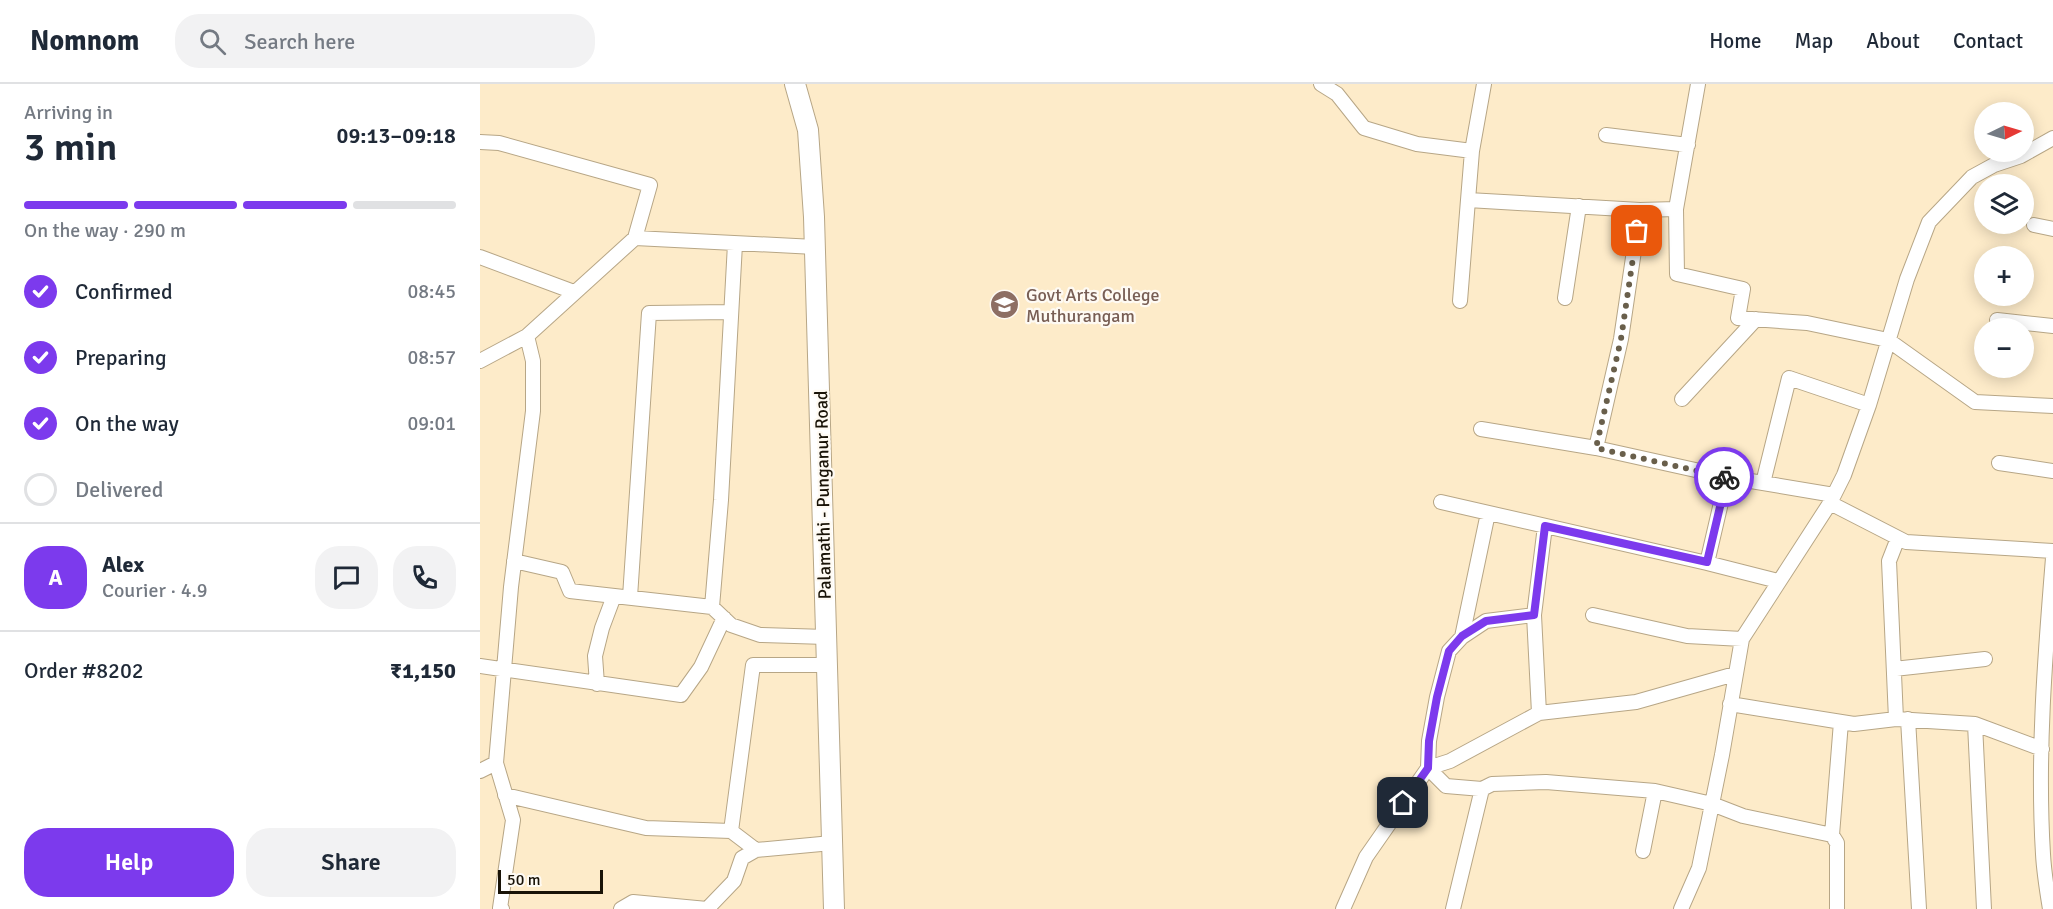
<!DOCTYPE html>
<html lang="en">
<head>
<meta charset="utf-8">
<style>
	body { margin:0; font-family:Signika,sans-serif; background:#f2f2f3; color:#1f2937; height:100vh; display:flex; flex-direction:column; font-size:22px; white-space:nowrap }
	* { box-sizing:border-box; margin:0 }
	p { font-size:20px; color:#747a83 }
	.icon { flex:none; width:33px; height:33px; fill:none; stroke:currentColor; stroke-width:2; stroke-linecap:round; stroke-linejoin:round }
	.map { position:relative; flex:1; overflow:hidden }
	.panel { display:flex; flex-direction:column; background:#fff; width:480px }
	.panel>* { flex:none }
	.needle { width:39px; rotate:85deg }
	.tools { position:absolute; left:1494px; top:18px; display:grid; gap:12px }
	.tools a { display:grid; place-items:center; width:60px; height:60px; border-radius:50%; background:#fff; box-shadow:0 3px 15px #0003; font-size:30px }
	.scale { position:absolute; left:18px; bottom:15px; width:105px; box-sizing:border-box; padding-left:6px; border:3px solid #191307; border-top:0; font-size:16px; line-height:21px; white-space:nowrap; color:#191307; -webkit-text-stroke:4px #fefaf3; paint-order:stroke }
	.pin { position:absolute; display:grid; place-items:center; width:51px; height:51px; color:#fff; margin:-26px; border-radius:12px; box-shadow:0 3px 9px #0006 }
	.courier { position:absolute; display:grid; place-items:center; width:60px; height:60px; margin:-30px; border:4px solid #7c3aed; border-radius:50%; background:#fff; color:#222; box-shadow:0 2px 8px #0007 }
	.summary em { font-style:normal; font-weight:600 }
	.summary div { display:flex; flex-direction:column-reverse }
	.summary { display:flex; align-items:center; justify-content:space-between; height:102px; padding:0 24px }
	h1 { font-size:39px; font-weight:600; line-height:45px }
	.bar { display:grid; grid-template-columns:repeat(4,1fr); gap:9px 6px; align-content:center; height:72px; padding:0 24px }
	.bar i { height:8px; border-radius:4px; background:#e0e1e3 }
	.bar .selected { background:#7c3aed }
	.bar p { grid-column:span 4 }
	.line { display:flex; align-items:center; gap:15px; padding:0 24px; border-top:2px solid #e0e1e3 }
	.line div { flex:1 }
	.round { display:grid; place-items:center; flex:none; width:63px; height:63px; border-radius:24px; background:#f2f2f3 }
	ol { padding:0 24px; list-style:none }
	li { display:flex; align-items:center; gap:18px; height:66px }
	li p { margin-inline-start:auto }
	li .icon { padding:6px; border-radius:50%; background:#7c3aed; color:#fff; stroke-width:4 }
	li:last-child { color:#747a83 }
	li i { width:33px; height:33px; border:3px solid #e0e1e3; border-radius:50% }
	.cta { display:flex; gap:12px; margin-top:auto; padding:12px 24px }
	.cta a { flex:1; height:69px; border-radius:24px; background:#7c3aed; color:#fff; font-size:24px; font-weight:600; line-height:69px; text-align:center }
	.cta a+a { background:#f2f2f3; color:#1f2937 }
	header { display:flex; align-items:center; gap:36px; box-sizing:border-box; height:84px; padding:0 30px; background:#fff; border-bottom:2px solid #e0e1e3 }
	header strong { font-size:28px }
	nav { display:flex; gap:33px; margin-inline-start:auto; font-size:21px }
	.search { width:420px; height:54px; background:#f2f2f3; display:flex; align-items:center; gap:15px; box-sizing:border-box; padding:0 21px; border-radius:24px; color:#747a83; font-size:22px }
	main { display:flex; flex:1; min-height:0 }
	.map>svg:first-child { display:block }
</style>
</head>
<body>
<header>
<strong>Nomnom</strong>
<div class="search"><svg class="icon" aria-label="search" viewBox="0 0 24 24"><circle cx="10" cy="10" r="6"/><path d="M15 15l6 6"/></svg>Search here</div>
<nav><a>Home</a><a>Map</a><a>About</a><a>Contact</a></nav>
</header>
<main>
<section class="panel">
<div class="summary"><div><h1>3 min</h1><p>Arriving in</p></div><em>09:13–09:18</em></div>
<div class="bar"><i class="selected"></i><i class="selected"></i><i class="selected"></i><i></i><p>On the way · 290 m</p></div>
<ol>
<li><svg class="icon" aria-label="check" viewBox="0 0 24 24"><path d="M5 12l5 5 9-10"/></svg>Confirmed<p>08:45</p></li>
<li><svg class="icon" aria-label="check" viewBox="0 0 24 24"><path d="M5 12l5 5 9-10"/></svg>Preparing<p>08:57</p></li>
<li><svg class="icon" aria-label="check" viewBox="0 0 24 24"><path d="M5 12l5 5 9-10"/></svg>On the way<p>09:01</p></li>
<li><i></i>Delivered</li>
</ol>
<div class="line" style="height:108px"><b class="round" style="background:#7c3aed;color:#fff">A</b><div><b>Alex</b><p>Courier · 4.9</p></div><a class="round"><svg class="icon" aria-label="chat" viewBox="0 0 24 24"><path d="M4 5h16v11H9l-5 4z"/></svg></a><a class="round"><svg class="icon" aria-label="phone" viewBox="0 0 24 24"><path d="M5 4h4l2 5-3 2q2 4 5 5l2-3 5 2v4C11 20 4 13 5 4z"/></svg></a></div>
<div class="line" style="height:78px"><div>Order #8202</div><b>₹1,150</b></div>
<div class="cta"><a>Help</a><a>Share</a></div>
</section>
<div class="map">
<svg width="1573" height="825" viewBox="0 0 1573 825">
	<rect width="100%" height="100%" fill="#fdebc9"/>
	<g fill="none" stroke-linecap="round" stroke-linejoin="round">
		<defs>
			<path id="street" d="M841 0 857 10 884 44 937 60 992 67
				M1004 0 992 67 988 116 1160 126 1196 125
				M1218 0 1196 125 1197 190 1263 205 1258 234 1327 239 1408 256 1495 318 1573 322
				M1126 51 1208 61
				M0 58 19 59 170 101 155 154 47 252 0 277
				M1160 126 1141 255 1116 364 1247 393 1354 411
				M1554 141 1573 145
				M155 154 335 163
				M0 173 94 208
				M1085 214 1099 122
				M980 217 988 116
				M1517 236 1573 242
				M1202 315 1276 235
				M1001 345 1116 364
				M1519 379 1573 387
				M1283 399 1309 294 1389 321
				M961 418 1227 479 1298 497
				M1350 419 1426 458 1573 467
				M1065 442 1054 531 1059 629 1156 618 1255 590
				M34 477 82 488 90 507 232 523 251 541 280 551 346 553
				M1227 479 1247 393
				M150 513 169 229 251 228
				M232 523 241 416 255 160
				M1113 531 1207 552 1262 555
				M982 553 1008 429
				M0 582 201 611 221 583 244 534
				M1414 585 1505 575
				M117 600 115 572 122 544 134 512
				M1250 620 1374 640 1416 635 1495 640 1562 665
				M1059 629 970 677 948 684 966 702 1002 705 1012 700 1066 698 1175 707 1232 720 1263 732 1352 751
				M1416 635 1409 477 1418 454
				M1428 635 1439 825
				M1495 640 1504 825
				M0 687 16 679
				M25 711 166 744 251 747
				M276 766 251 747 273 581H347
				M1163 767 1175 707
				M22 825 20 824 33 736 16 679 31 503 53 327V277L47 252
				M141 825 153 818 227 825 254 797 262 774 276 766 352 759
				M863 825 886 773 948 684 949 657 957 613 969 567 982 553 1006 537 1054 531
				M973 825 1002 705
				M1201 825 1219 784 1242 671 1262 555 1350 419 1364 391 1389 321 1427 195 1449 138 1492 93 1514 81 1541 72 1573 54
				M1357 825V759L1352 751 1361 638
				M1570 825C1567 807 1564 789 1563 770 1557 672 1565 572 1573 474"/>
			<path id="secondary" d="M315 0 328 46 334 133 354 825"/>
		</defs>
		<!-- street casing -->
		<use href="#street" stroke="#b7a686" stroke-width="16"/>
		<!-- secondary casing -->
		<use href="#secondary" stroke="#b7a686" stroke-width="22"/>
		<!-- street -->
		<use href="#street" stroke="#fff" stroke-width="14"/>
		<!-- secondary -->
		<use href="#secondary" stroke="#fff" stroke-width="20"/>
	</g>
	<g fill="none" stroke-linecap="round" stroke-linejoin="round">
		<!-- done -->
		<path stroke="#695f4b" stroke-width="6" stroke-dasharray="0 10.8" d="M1157 147 1141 255 1116 364 1244 393"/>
		<!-- route -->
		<path stroke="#7c3aed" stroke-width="8" d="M923 719 948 684 949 657 957 613 969 567 982 552 1006 537 1054 531 1065 442 1227 478 1247 393H1244"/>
	</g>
	<!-- icons -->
	<defs>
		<symbol id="university-disc" viewBox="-11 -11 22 22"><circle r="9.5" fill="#8d6e63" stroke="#fefaf3"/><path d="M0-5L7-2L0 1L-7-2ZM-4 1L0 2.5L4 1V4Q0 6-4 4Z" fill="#fff"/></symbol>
	</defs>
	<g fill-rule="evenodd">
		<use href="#university-disc" x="508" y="204" width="33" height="33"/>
	</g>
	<g text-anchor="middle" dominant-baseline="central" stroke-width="4.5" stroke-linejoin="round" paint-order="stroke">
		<!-- education labels -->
		<g font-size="18" fill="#785e54" stroke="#fefaf3" text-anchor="start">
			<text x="546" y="211">Govt Arts College<tspan x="546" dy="21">Muthurangam</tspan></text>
		</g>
		<!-- street labels -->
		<g font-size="18" fill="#191307" stroke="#fefaf3">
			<text transform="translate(343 411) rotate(-91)">Palamathi - Punganur Road</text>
		</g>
	</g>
</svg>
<div class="tools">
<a><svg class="needle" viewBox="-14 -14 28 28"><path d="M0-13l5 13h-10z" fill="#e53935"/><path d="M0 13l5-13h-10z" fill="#747a83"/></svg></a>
<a><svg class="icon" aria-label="layers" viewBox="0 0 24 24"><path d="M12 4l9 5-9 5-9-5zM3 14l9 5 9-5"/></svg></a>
<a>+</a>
<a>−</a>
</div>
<div class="scale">50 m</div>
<div class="pin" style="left:1157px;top:147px;background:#ea580c"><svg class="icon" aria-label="bag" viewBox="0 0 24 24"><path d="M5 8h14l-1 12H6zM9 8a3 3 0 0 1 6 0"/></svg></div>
<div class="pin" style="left:923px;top:719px;background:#1f2937"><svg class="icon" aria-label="home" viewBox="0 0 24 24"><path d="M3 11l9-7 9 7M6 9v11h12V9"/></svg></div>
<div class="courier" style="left:1244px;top:393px"><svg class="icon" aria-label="bike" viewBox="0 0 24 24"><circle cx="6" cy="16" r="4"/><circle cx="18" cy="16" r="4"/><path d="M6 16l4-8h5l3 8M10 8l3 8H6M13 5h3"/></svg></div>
</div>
</main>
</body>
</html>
